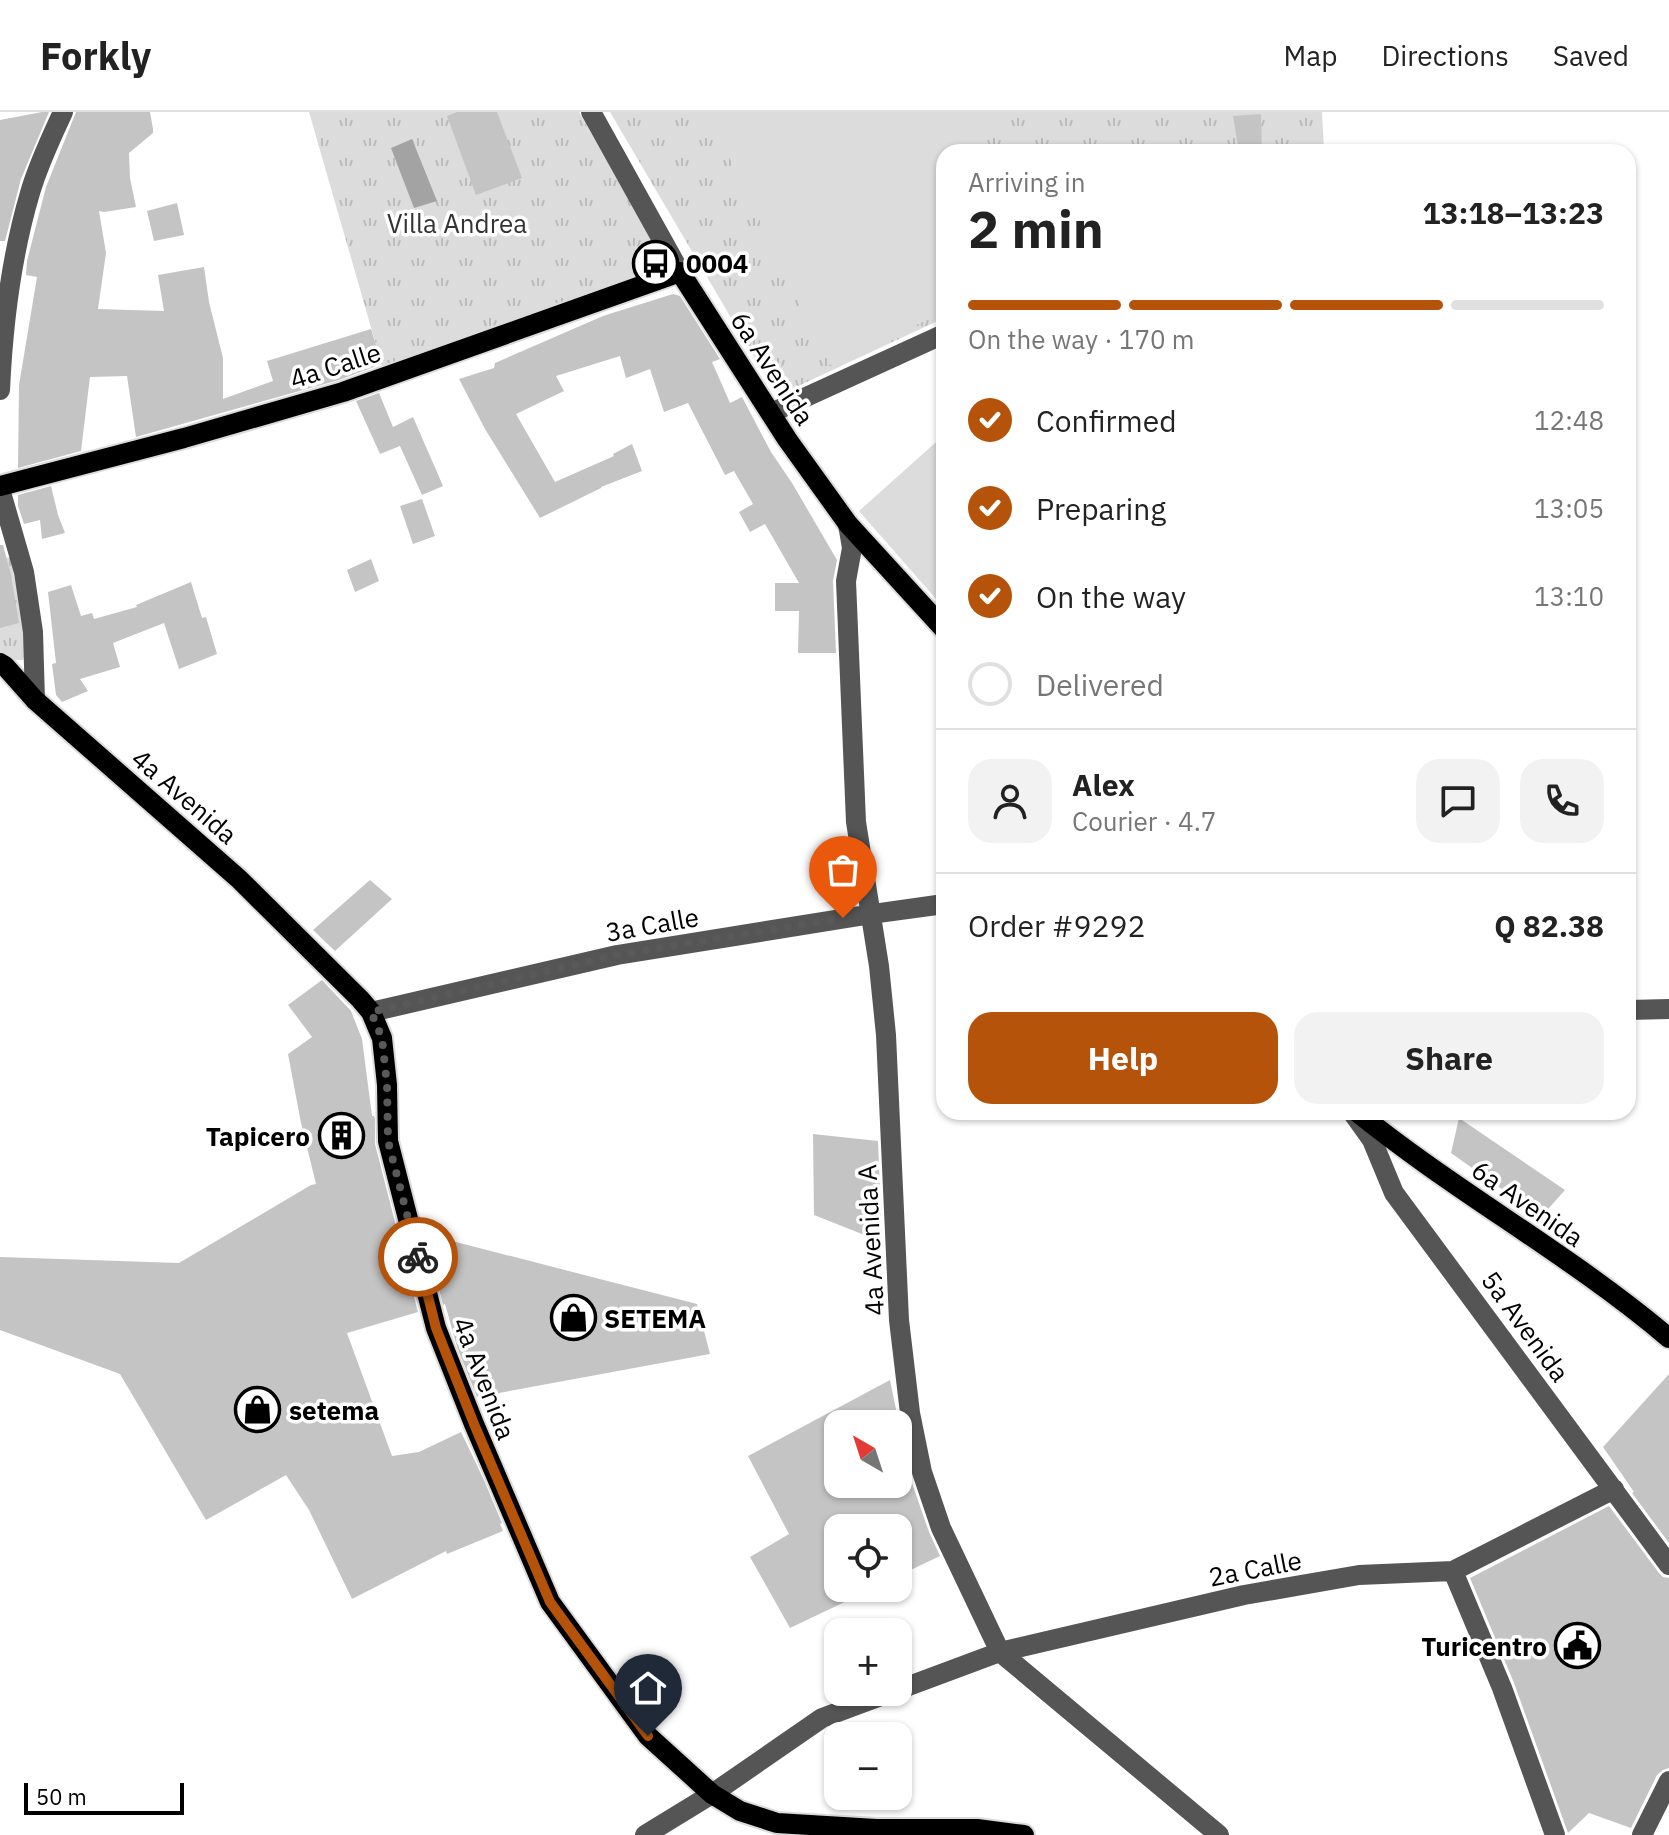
<!DOCTYPE html>
<html lang="en">
<head>
<meta charset="utf-8">
<style>
	body { margin:0; font-family:"IBM Plex Sans",sans-serif; background:#f2f2f2; color:#222; height:100vh; display:flex; flex-direction:column; font-size:30px; white-space:nowrap }
	* { box-sizing:border-box; margin:0 }
	p { font-size:26px; color:#767676 }
	.icon { flex:none; width:44px; height:44px; fill:none; stroke:currentColor; stroke-width:2; stroke-linecap:round; stroke-linejoin:round }
	.map { position:relative; flex:1; overflow:hidden }
	.panel { position:absolute; left:936px; top:32px; width:700px; height:976px; display:flex; flex-direction:column; background:#fff; border-radius:24px; box-shadow:0 2px 6px #0004 }
	.panel>* { flex:none }
	.needle { width:52px; rotate:321deg }
	.fabs { position:absolute; left:824px; top:1298px; display:grid; gap:16px }
	.fabs a { display:grid; place-items:center; width:88px; height:88px; border-radius:16px; background:#fff; box-shadow:0 2px 6px #0004; font-size:40px }
	.scale { position:absolute; left:24px; bottom:20px; width:160px; box-sizing:border-box; padding-left:8px; border:4px solid #000; border-top:0; font-size:22px; line-height:28px; white-space:nowrap; color:#000; -webkit-text-stroke:6px #fff; paint-order:stroke }
	.pin { position:absolute; display:grid; place-items:center; width:68px; height:68px; color:#fff; margin:-82px -34px; border-radius:50% 50% 50% 0; rotate:-45deg; box-shadow:0 0 8px #0007 }
	.pin .icon { rotate:45deg }
	.courier { position:absolute; display:grid; place-items:center; width:80px; height:80px; margin:-40px; border:6px solid #b45309; border-radius:50%; background:#fff; color:#222; box-shadow:0 2px 10px #0007 }
	.overview em { font-style:normal; font-weight:800 }
	.overview div { display:flex; flex-direction:column-reverse }
	.overview { display:flex; align-items:center; justify-content:space-between; height:136px; padding:0 32px }
	h1 { font-size:52px; font-weight:800; line-height:60px }
	.bar { display:grid; grid-template-columns:repeat(4,1fr); gap:12px 8px; align-content:center; height:96px; padding:0 32px }
	.bar i { height:10px; border-radius:6px; background:#e0e0e0 }
	.bar .selected { background:#b45309 }
	.bar p { grid-column:span 4 }
	.line { display:flex; align-items:center; gap:20px; padding:0 32px; border-top:2px solid #e0e0e0 }
	.line div { flex:1 }
	.round { display:grid; place-items:center; flex:none; width:84px; height:84px; border-radius:24px; background:#f2f2f2 }
	ol { padding:0 32px; list-style:none }
	li { display:flex; align-items:center; gap:24px; height:88px }
	li p { margin-inline-start:auto }
	li .icon { padding:8px; border-radius:50%; background:#b45309; color:#fff; stroke-width:4 }
	li:last-child { color:#767676 }
	li i { width:44px; height:44px; border:4px solid #e0e0e0; border-radius:50% }
	.button { display:flex; gap:16px; margin-top:auto; padding:16px 32px }
	.button a { flex:1; height:92px; border-radius:24px; background:#b45309; color:#fff; font-size:32px; font-weight:800; line-height:92px; text-align:center }
	.button a+a { background:#f2f2f2; color:#222 }
	header { display:flex; align-items:center; gap:48px; box-sizing:border-box; height:112px; padding:0 40px; background:#fff; border-bottom:2px solid #e0e0e0 }
	header strong { font-size:38px }
	nav { display:flex; gap:44px; margin-inline-start:auto; font-size:28px }
	.map>svg:first-child { display:block }
</style>
</head>
<body>
<header>
<strong>Forkly</strong>
<nav><a>Map</a><a>Directions</a><a>Saved</a></nav>
</header>
<div class="map">
<svg width="1669" height="1723" viewBox="0 0 1669 1723">
	<defs>
		<pattern id="grass-tufts" width="24" height="20" patternUnits="userSpaceOnUse" patternTransform="scale(2)"><rect width="24" height="20" fill="#dcdcdc"/><path d="M3 7l-1-3M5 7V3M7 7l1-3M15 17l-1-3M17 17v-4M19 17l1-3" fill="none" stroke="#bbb"/></pattern>
	</defs>
	<rect width="100%" height="100%" fill="#fff"/>
	<!-- grass -->
	<path fill="url(#grass-tufts)" d="M309 0H579L655 133 638 167 383 257Z
		M610 0H1322L1324 40H944V206L777 284Z
		M12 444 14 464 30 528 23 548H13L0 541V448Z"/>
	<!-- pitch -->
	<path fill="#dcdcdc" d="M707 0H974L992 40H944V200L830 253Z
		M944 323V496L859 399Z"/>
	<!-- water -->
	<path fill="#a3a3a3" d="M412 27 437 89 414 96 391 36Z"/>
	<!-- building -->
	<path fill="#c4c4c4" d="M42 0H49L21 67 5 129H0V8Z
		M76 0H150L153 17V21L129 41 130 66 136 95 104 100 99 99 106 141 98 197 164 199 158 163 204 155 209 190 223 246V287L273 269 267 249 371 217 382 252 339 268 136 325 127 264 90 265 81 339 18 356 19 273 37 165 26 163 27 149 46 75Z
		M457 0H497L522 66 476 83 447 4Z
		M1261 2 1262 40H1239L1233 4Z
		M177 91 184 123 154 129 147 99Z
		M673 182 680 184 720 247 712 250 730 291 742 285 771 340 792 371 837 448 833 469 836 541H798L799 499H775V471H799L765 412 750 420 739 400 753 392 734 359 725 363 688 291 664 300 650 257 626 266 620 244 556 264 564 279 516 302 555 370 614 344 613 342 632 332 642 359 601 375V376L540 406 485 317 459 267 494 256 495 251 603 204Z
		M379 281 393 315 413 305 443 374 422 383 400 334 380 342 356 289Z
		M51 374 58 403 65 421 42 427 40 408 24 412 18 394V383Z
		M422 387 435 424 413 432 400 394Z
		M0 433H3L11 463 19 511 0 516Z
		M371 447 379 469 355 480 347 458Z
		M191 470 202 506 206 505 217 542 179 557 164 511 113 531 120 555 80 567 88 579 62 590 56 583 52 552 56 551 48 480 71 473 81 504 92 501 94 507 137 495 136 493Z
		M370 768 392 787 335 839 313 818Z
		M322 868 351 899 362 927 372 1004H374L375 1007V1032L418 1200 347 1221 392 1344 419 1340 461 1320 484 1368 502 1411 500 1412 503 1419 447 1442 446 1439 352 1487 309 1398 286 1363 206 1408 120 1262 0 1218V1145L179 1151 311 1073 316 1072 301 1011 288 942 312 925 288 893Z
		M1459 1006 1565 1078 1541 1105 1451 1041Z
		M813 1022 878 1029 882 1130 814 1103Z
		M425 1122 697 1192 710 1242 477 1285 457 1235 445 1192 443 1193Z
		M1669 1262V1431L1632 1381 1634 1380 1603 1335Z
		M890 1268 899 1312H838V1372H898L899 1334 929 1420 940 1444 898 1464V1416H838V1476H874L790 1516 750 1445 789 1422 748 1344Z
		M1609 1394 1659 1461 1663 1465 1669 1466V1656L1663 1658 1657 1663 1631 1716 1589 1701 1568 1721 1514 1571 1470 1466Z"/>
	<g fill="none" stroke-linecap="round" stroke-linejoin="round">
		<defs>
			<path id="major" d="M0 374 184 326 343 280 680 160 787 327 848 412 944 517
				M0 551 5 554 35 588 239 767 360 887 371 900 382 926 387 973 388 1029 436 1216 474 1312 550 1490 648 1624 712 1682 740 1699 777 1711 876 1717H977L1024 1723
				M1357 1000C1457 1081 1571 1143 1669 1226"/>
		</defs>
		<!-- major casing -->
		<use href="#major" stroke="#dbdbdb" stroke-width="24"/>
		<!-- minor -->
		<path stroke="#555" stroke-width="20" d="M591 0 680 160
			M0 278C3 212 11 145 30 81 38 53 51 26 63 0
			M771 301 944 222
			M0 377 24 460 33 520 35 588
			M848 412 852 436 846 469 856 710 879 854 886 923 899 1208 910 1301 922 1360 941 1416 1000 1540 1219 1723
			M1628 898 1669 897
			M371 900 617 843 872 802 944 792
			M1352 1000 1372 1028 1394 1081 1669 1453
			M1453 1459 1502 1576 1555 1723
			M898 1578 1000 1540 1244 1483 1359 1463 1453 1459 1614 1377
			M645 1723 712 1682 822 1606 892 1580
			M1642 1723 1669 1669"/>
		<!-- major -->
		<use href="#major" stroke="#000" stroke-width="20"/>
	</g>
	<g fill="none" stroke-linecap="round" stroke-linejoin="round">
		<!-- done -->
		<path stroke="#595959" stroke-width="8" stroke-dasharray="0 14.4" d="M418 1145 388 1029 387 973 382 926 371 900 617 843 843 806"/>
		<!-- route -->
		<path stroke="#b45309" stroke-width="10" d="M418 1145 436 1216 474 1312 550 1490 648 1624"/>
	</g>
	<!-- icons -->
	<defs>
		<symbol id="bus-ring" viewBox="-11 -11 22 22"><circle r="9.5" fill="#fff" stroke="#000" stroke-width="1.5"/><path d="M-5-6H5V4H4V6H2V4H-2V6H-4V4H-5ZM-3.5-4V0h7V-4ZM-3.5 1.2v1.5H-2V1.2ZM2 1.2v1.5H3.5V1.2Z" fill="#000"/></symbol>
		<symbol id="building-ring" viewBox="-11 -11 22 22"><circle r="9.5" fill="#fff" stroke="#000" stroke-width="1.5"/><path d="M-4-6H4V6H1V3H-1V6H-4ZM-2.5-4.3h1.7v1.8h-1.7ZM.8-4.3h1.7v1.8H.8ZM-2.5-1h1.7V.8h-1.7ZM.8-1h1.7V.8H.8Z" fill="#000"/></symbol>
		<symbol id="shop-ring" viewBox="-11 -11 22 22"><circle r="9.5" fill="#fff" stroke="#000" stroke-width="1.5"/><path d="M-5-2.5h2.3a2.7 3.5 0 0 1 5.4 0H5L5.5 6h-11ZM-1.5-2.5h3a1.5 2.3 0 0 0-3 0Z" fill="#000"/></symbol>
		<symbol id="civic-ring" viewBox="-11 -11 22 22"><circle r="9.5" fill="#fff" stroke="#000" stroke-width="1.5"/><path d="M-.6-6.5H3V-4.5H.6V-3L4-1V1h2V6H-6V1h2V-1L-.6-3ZM-1.2 2.5V6h2.4V2.5Z" fill="#000"/></symbol>
	</defs>
	<g fill-rule="evenodd">
		<use href="#bus-ring" x="630" y="126" width="51" height="51"/>
		<use href="#building-ring" x="316" y="998" width="51" height="51"/>
		<use href="#shop-ring" x="548" y="1180" width="51" height="51"/>
		<use href="#shop-ring" x="232" y="1272" width="51" height="51"/>
		<use href="#civic-ring" x="1552" y="1508" width="51" height="51"/>
	</g>
	<g text-anchor="middle" dominant-baseline="central" stroke-width="7" stroke-linejoin="round" paint-order="stroke">
		<!-- park labels -->
		<g font-size="26" fill="#333" stroke="#fff">
			<text x="457" y="111">Villa Andrea</text>
		</g>
		<!-- poi labels -->
		<g font-size="26" font-weight="bold" fill="#000" stroke="#fff" text-anchor="start">
			<text x="686" y="151">0004</text>
			<text x="310" y="1024" text-anchor="end">Tapicero</text>
			<text x="604" y="1206">SETEMA</text>
			<text x="289" y="1298">setema</text>
			<text x="1547" y="1534" text-anchor="end">Turicentro</text>
		</g>
		<!-- street labels -->
		<g font-size="26" fill="#000" stroke="#fff">
			<text transform="translate(335 253) rotate(-18)">4a Calle</text>
			<text transform="translate(773 256) rotate(57)">6a Avenida</text>
			<text transform="translate(185 684) rotate(41)">4a Avenida</text>
			<text transform="translate(652 812) rotate(-10)">3a Calle</text>
			<text transform="translate(1528 1091) rotate(35)">6a Avenida</text>
			<text transform="translate(870 1128) rotate(-93)">4a Avenida A</text>
			<text transform="translate(1526 1214) rotate(54)">5a Avenida</text>
			<text transform="translate(485 1266) rotate(69)">4a Avenida</text>
			<text transform="translate(1255 1456) rotate(-11)">2a Calle</text>
		</g>
	</g>
</svg>
<div class="fabs">
<a><svg class="needle" viewBox="-14 -14 28 28"><path d="M0-13l5 13h-10z" fill="#e53935"/><path d="M0 13l5-13h-10z" fill="#767676"/></svg></a>
<a><svg class="icon" aria-label="locate" viewBox="0 0 24 24"><circle cx="12" cy="12" r="6"/><path d="M12 2v4M12 18v4M2 12h4M18 12h4"/></svg></a>
<a>+</a>
<a>−</a>
</div>
<div class="scale">50 m</div>
<div class="pin" style="left:843px;top:806px;background:#ea580c"><svg class="icon" aria-label="bag" viewBox="0 0 24 24"><path d="M5 8h14l-1 12H6zM9 8a3 3 0 0 1 6 0"/></svg></div>
<div class="pin" style="left:648px;top:1624px;background:#1f2937"><svg class="icon" aria-label="home" viewBox="0 0 24 24"><path d="M3 11l9-7 9 7M6 9v11h12V9"/></svg></div>
<div class="courier" style="left:418px;top:1145px"><svg class="icon" aria-label="bike" viewBox="0 0 24 24"><circle cx="6" cy="16" r="4"/><circle cx="18" cy="16" r="4"/><path d="M6 16l4-8h5l3 8M10 8l3 8H6M13 5h3"/></svg></div>
<section class="panel">
<div class="overview"><div><h1>2 min</h1><p>Arriving in</p></div><em>13:18–13:23</em></div>
<div class="bar"><i class="selected"></i><i class="selected"></i><i class="selected"></i><i></i><p>On the way · 170 m</p></div>
<ol>
<li><svg class="icon" aria-label="check" viewBox="0 0 24 24"><path d="M5 12l5 5 9-10"/></svg>Confirmed<p>12:48</p></li>
<li><svg class="icon" aria-label="check" viewBox="0 0 24 24"><path d="M5 12l5 5 9-10"/></svg>Preparing<p>13:05</p></li>
<li><svg class="icon" aria-label="check" viewBox="0 0 24 24"><path d="M5 12l5 5 9-10"/></svg>On the way<p>13:10</p></li>
<li><i></i>Delivered</li>
</ol>
<div class="line" style="height:144px"><a class="round"><svg class="icon" aria-label="person" viewBox="0 0 24 24"><circle cx="12" cy="8" r="4"/><path d="M4 21q1-7 8-7t8 7"/></svg></a><div><b>Alex</b><p>Courier · 4.7</p></div><a class="round"><svg class="icon" aria-label="chat" viewBox="0 0 24 24"><path d="M4 5h16v11H9l-5 4z"/></svg></a><a class="round"><svg class="icon" aria-label="phone" viewBox="0 0 24 24"><path d="M5 4h4l2 5-3 2q2 4 5 5l2-3 5 2v4C11 20 4 13 5 4z"/></svg></a></div>
<div class="line" style="height:104px"><div>Order #9292</div><b>Q 82.38</b></div>
<div class="button"><a>Help</a><a>Share</a></div>
</section>
</div>
</body>
</html>
